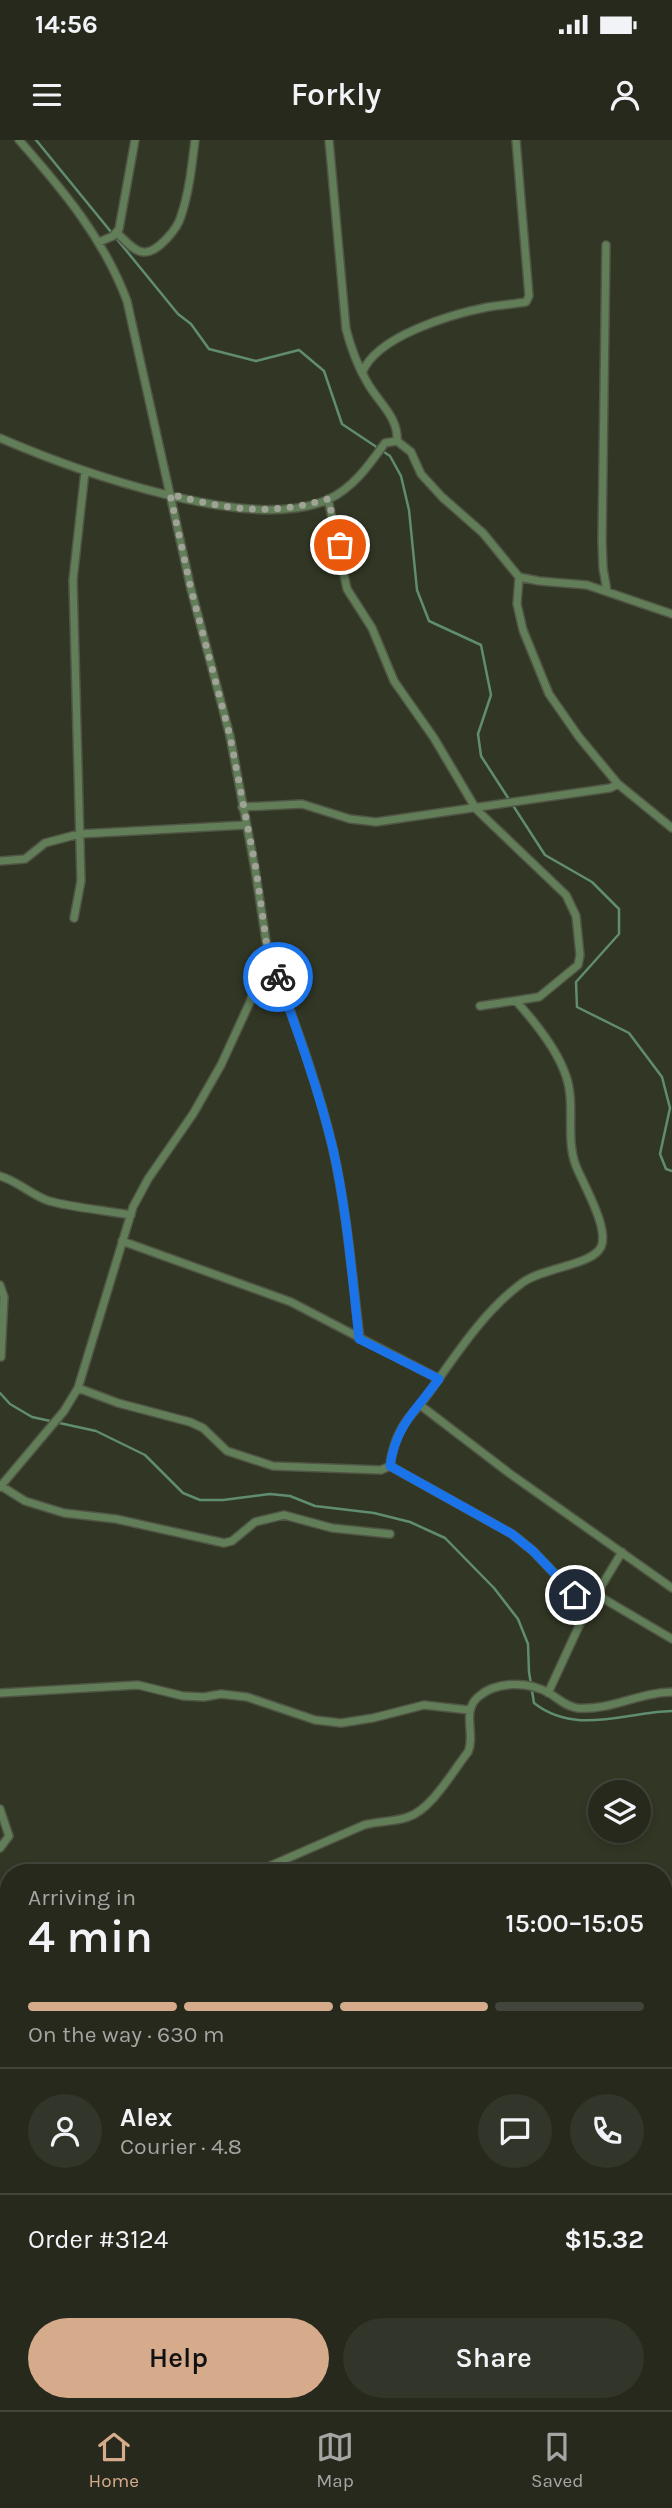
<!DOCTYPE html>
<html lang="en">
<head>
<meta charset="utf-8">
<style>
	body { margin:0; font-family:Karla,sans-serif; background:#323529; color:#f1f3f6; height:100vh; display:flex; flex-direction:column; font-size:26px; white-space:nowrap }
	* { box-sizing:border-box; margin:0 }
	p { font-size:23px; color:#a4a6a3 }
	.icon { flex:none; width:38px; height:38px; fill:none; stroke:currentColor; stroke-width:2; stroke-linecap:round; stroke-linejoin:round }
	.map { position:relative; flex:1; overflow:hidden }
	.panel { position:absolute; left:0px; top:1724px; width:672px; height:548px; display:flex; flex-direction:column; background:#26291c; border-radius:28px 28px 0 0; box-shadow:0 4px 10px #0003,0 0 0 2px #42453b }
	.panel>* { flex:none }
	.controls { position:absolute; left:588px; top:1640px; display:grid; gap:14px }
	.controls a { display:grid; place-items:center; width:63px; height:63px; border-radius:50%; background:#26291c; box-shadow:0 4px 10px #0003,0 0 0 2px #42453b; font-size:35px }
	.pin { position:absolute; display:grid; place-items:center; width:60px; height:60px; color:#fff; margin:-30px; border:4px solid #fff; border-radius:50%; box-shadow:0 2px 7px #0007 }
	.courier { position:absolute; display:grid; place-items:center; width:70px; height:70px; margin:-35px; border:5px solid #1a73e8; border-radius:50%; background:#fff; color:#222; box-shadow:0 2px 9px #0007 }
	.headline em { font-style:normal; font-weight:600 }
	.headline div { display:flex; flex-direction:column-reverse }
	.headline { display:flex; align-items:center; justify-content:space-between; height:119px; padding:0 28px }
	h1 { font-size:46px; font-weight:600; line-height:52px }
	.bar { display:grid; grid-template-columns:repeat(4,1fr); gap:10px 7px; align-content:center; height:84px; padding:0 28px }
	.bar i { height:9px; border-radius:5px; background:#42453b }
	.bar .selected { background:#d6ab8b }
	.bar p { grid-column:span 4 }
	.line { display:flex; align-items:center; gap:18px; padding:0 28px; border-top:2px solid #42453b }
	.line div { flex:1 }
	.round { display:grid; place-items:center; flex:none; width:74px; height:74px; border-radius:37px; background:#323529 }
	.action { display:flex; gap:14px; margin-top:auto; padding:14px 28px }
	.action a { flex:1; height:80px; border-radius:42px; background:#d6ab8b; color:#111; font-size:28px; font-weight:600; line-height:80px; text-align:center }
	.action a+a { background:#323529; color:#f1f3f6 }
	.status { display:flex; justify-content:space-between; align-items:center; height:49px; padding:0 35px; background:#26291c; direction:ltr }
	.status svg { height:19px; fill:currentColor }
	header { display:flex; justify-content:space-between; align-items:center; height:91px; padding:0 28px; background:#26291c; font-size:32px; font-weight:600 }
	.tabs { display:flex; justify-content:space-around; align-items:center; height:98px; border-top:2px solid #42453b; background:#26291c; font-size:19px; color:#a4a6a3 }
	.tabs a { display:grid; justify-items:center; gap:4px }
	.tabs .selected { color:#d6ab8b }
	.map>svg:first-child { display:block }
</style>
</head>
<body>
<div class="status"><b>14:56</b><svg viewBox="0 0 49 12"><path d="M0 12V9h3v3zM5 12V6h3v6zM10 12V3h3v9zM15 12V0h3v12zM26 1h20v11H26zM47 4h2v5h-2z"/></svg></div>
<header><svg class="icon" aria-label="menu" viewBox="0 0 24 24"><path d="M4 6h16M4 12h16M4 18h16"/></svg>Forkly<svg class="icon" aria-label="person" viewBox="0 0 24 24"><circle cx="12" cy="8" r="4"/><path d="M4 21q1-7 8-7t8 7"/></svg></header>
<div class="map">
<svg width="672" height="2270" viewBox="0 0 672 2270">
	<rect width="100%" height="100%" fill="#323725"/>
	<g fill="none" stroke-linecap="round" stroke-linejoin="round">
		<!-- stream -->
		<path stroke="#608c71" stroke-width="2.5" d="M36 0 178 174 191 184 209 209 256 221 299 210 324 231 342 284 390 316 401 336 409 370 417 450 429 481 481 505 491 555 478 594 481 616 545 715 592 742 619 769V794L576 842 577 867 629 893 662 937 670 968 660 1014 666 1029 672 1031
			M0 1253 10 1264 32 1277 96 1291 145 1315 183 1353 200 1360H223L270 1354 290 1356 315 1366 374 1373 410 1382 445 1398 494 1448 518 1479 528 1504 529 1532 534 1563C576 1596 625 1572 672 1571"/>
		<defs>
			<path id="minor" d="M329 0 346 189C351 208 357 225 367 242 377 261 399 277 397 301
				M117 93C124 99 133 111 143 112 157 114 178 88 181 76 189 53 192 25 195 0
				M99 102 113 96 119 89 135 0
				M606 105 602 400 603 428 607 451
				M362 233C376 196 452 174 488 167 501 165 513 164 526 162L529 156 516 0
				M0 298C74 330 253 395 329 359 354 347 369 325 385 303L397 301 411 312 421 334 442 357 483 393 519 437 539 441 587 445 672 474
				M328 359 347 449 372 488 394 541 434 598 476 669 566 755 576 776 580 815 578 825 539 857 480 866
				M519 437 517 464 523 490 549 554 579 597 618 644 672 688
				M242 667 302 664 350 679 376 682 610 648 618 644
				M0 721 25 719 45 703 79 694 246 685
				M74 778 81 741 73 440 85 331
				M267 807C291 873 317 940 333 1009 347 1072 352 1136 360 1199
				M259 834 280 845
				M0 1036C18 1041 31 1055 49 1061 75 1068 104 1070 131 1075
				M122 1101 291 1162 439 1239
				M0 1145 4 1157 1 1217
				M78 1248 118 1263 190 1282 203 1288 227 1311 273 1326 381 1330 390 1326C393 1301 402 1283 420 1265 451 1223 480 1174 522 1143 542 1128 586 1126 599 1110 613 1094 583 1044 576 1026 565 998 576 964 566 936 557 909 535 882 516 861
				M420 1265 509 1333 672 1448
				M390 1326 512 1394 533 1411 575 1455 595 1456 604 1459 672 1499
				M1 1346 25 1361 64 1373 116 1379 224 1403 232 1401 255 1382 284 1375 332 1388 390 1394
				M0 1347 64 1271 78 1248 133 1067 148 1039 193 974 221 925 250 862 267 807 255 729 230 596 191 449 127 161C104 99 63 50 19 0
				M0 1553 138 1545 183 1556 204 1557 221 1554 247 1557 315 1580 341 1583 373 1578 424 1565 469 1570
				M548 1553 585 1473 622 1412
				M0 1669 9 1696 0 1708
				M256 1732 364 1685C379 1681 394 1682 408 1677 432 1669 452 1632 468 1612 476 1594 461 1572 478 1557 496 1541 528 1541 549 1553 559 1559 565 1566 577 1568 610 1571 640 1552 672 1552
				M0 1780H9
				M0 1975 9 1974
				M663 1978 672 1955
				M0 2106 9 2168
				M663 2121 672 2120
				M663 2235 672 2238
				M0 2262 9 2261
				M21 2263 22 2270
				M372 2270 374 2263
				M637 2270 638 2263"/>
		</defs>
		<!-- minor casing -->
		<use href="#minor" stroke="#505544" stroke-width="10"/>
		<!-- minor -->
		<use href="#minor" stroke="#617e59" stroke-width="7"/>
	</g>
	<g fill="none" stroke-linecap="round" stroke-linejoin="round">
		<!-- done -->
		<path stroke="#9fa395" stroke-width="7" stroke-dasharray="0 12.6" d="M278 837 267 807 256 729 230 596 191 449 170 354C228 370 270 376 328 359L340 405"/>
		<!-- route -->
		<path stroke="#1a73e8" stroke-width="9" d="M278 837C298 893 319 951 333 1009 347 1071 352 1136 359 1199L439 1239C416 1270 396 1285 390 1326L512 1394 533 1411 575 1455"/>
	</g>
</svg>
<div class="controls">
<a><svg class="icon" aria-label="layers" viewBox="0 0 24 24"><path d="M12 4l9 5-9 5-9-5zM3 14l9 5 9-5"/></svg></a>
</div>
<div class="pin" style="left:340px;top:405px;background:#ea580c"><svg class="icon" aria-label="bag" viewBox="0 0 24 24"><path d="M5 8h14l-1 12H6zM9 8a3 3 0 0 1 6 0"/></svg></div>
<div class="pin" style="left:575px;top:1455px;background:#1f2937"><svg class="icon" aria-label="home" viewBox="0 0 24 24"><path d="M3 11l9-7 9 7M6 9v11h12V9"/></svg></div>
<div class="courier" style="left:278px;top:837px"><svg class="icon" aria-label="bike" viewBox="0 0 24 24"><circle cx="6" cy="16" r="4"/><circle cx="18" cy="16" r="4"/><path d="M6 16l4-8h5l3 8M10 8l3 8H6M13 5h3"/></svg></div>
<section class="panel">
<div class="headline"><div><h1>4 min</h1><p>Arriving in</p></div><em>15:00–15:05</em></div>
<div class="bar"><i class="selected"></i><i class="selected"></i><i class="selected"></i><i></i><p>On the way · 630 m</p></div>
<div class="line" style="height:126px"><a class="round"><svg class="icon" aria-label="person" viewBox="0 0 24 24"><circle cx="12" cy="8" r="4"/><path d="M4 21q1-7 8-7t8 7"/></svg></a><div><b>Alex</b><p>Courier · 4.8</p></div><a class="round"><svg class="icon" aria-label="chat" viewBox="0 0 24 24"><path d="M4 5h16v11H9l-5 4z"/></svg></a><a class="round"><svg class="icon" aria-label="phone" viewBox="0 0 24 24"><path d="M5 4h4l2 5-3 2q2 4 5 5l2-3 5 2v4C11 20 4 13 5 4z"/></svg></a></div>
<div class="line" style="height:91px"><div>Order #3124</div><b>$15.32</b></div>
<div class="action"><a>Help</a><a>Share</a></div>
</section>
</div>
<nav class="tabs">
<a class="selected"><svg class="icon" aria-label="home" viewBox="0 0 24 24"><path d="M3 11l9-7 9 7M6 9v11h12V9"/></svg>Home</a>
<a><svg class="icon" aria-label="map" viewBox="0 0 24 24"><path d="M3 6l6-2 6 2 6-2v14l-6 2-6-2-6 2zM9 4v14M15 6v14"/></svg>Map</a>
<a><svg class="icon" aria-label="saved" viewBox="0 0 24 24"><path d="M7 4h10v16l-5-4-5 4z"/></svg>Saved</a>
</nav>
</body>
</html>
